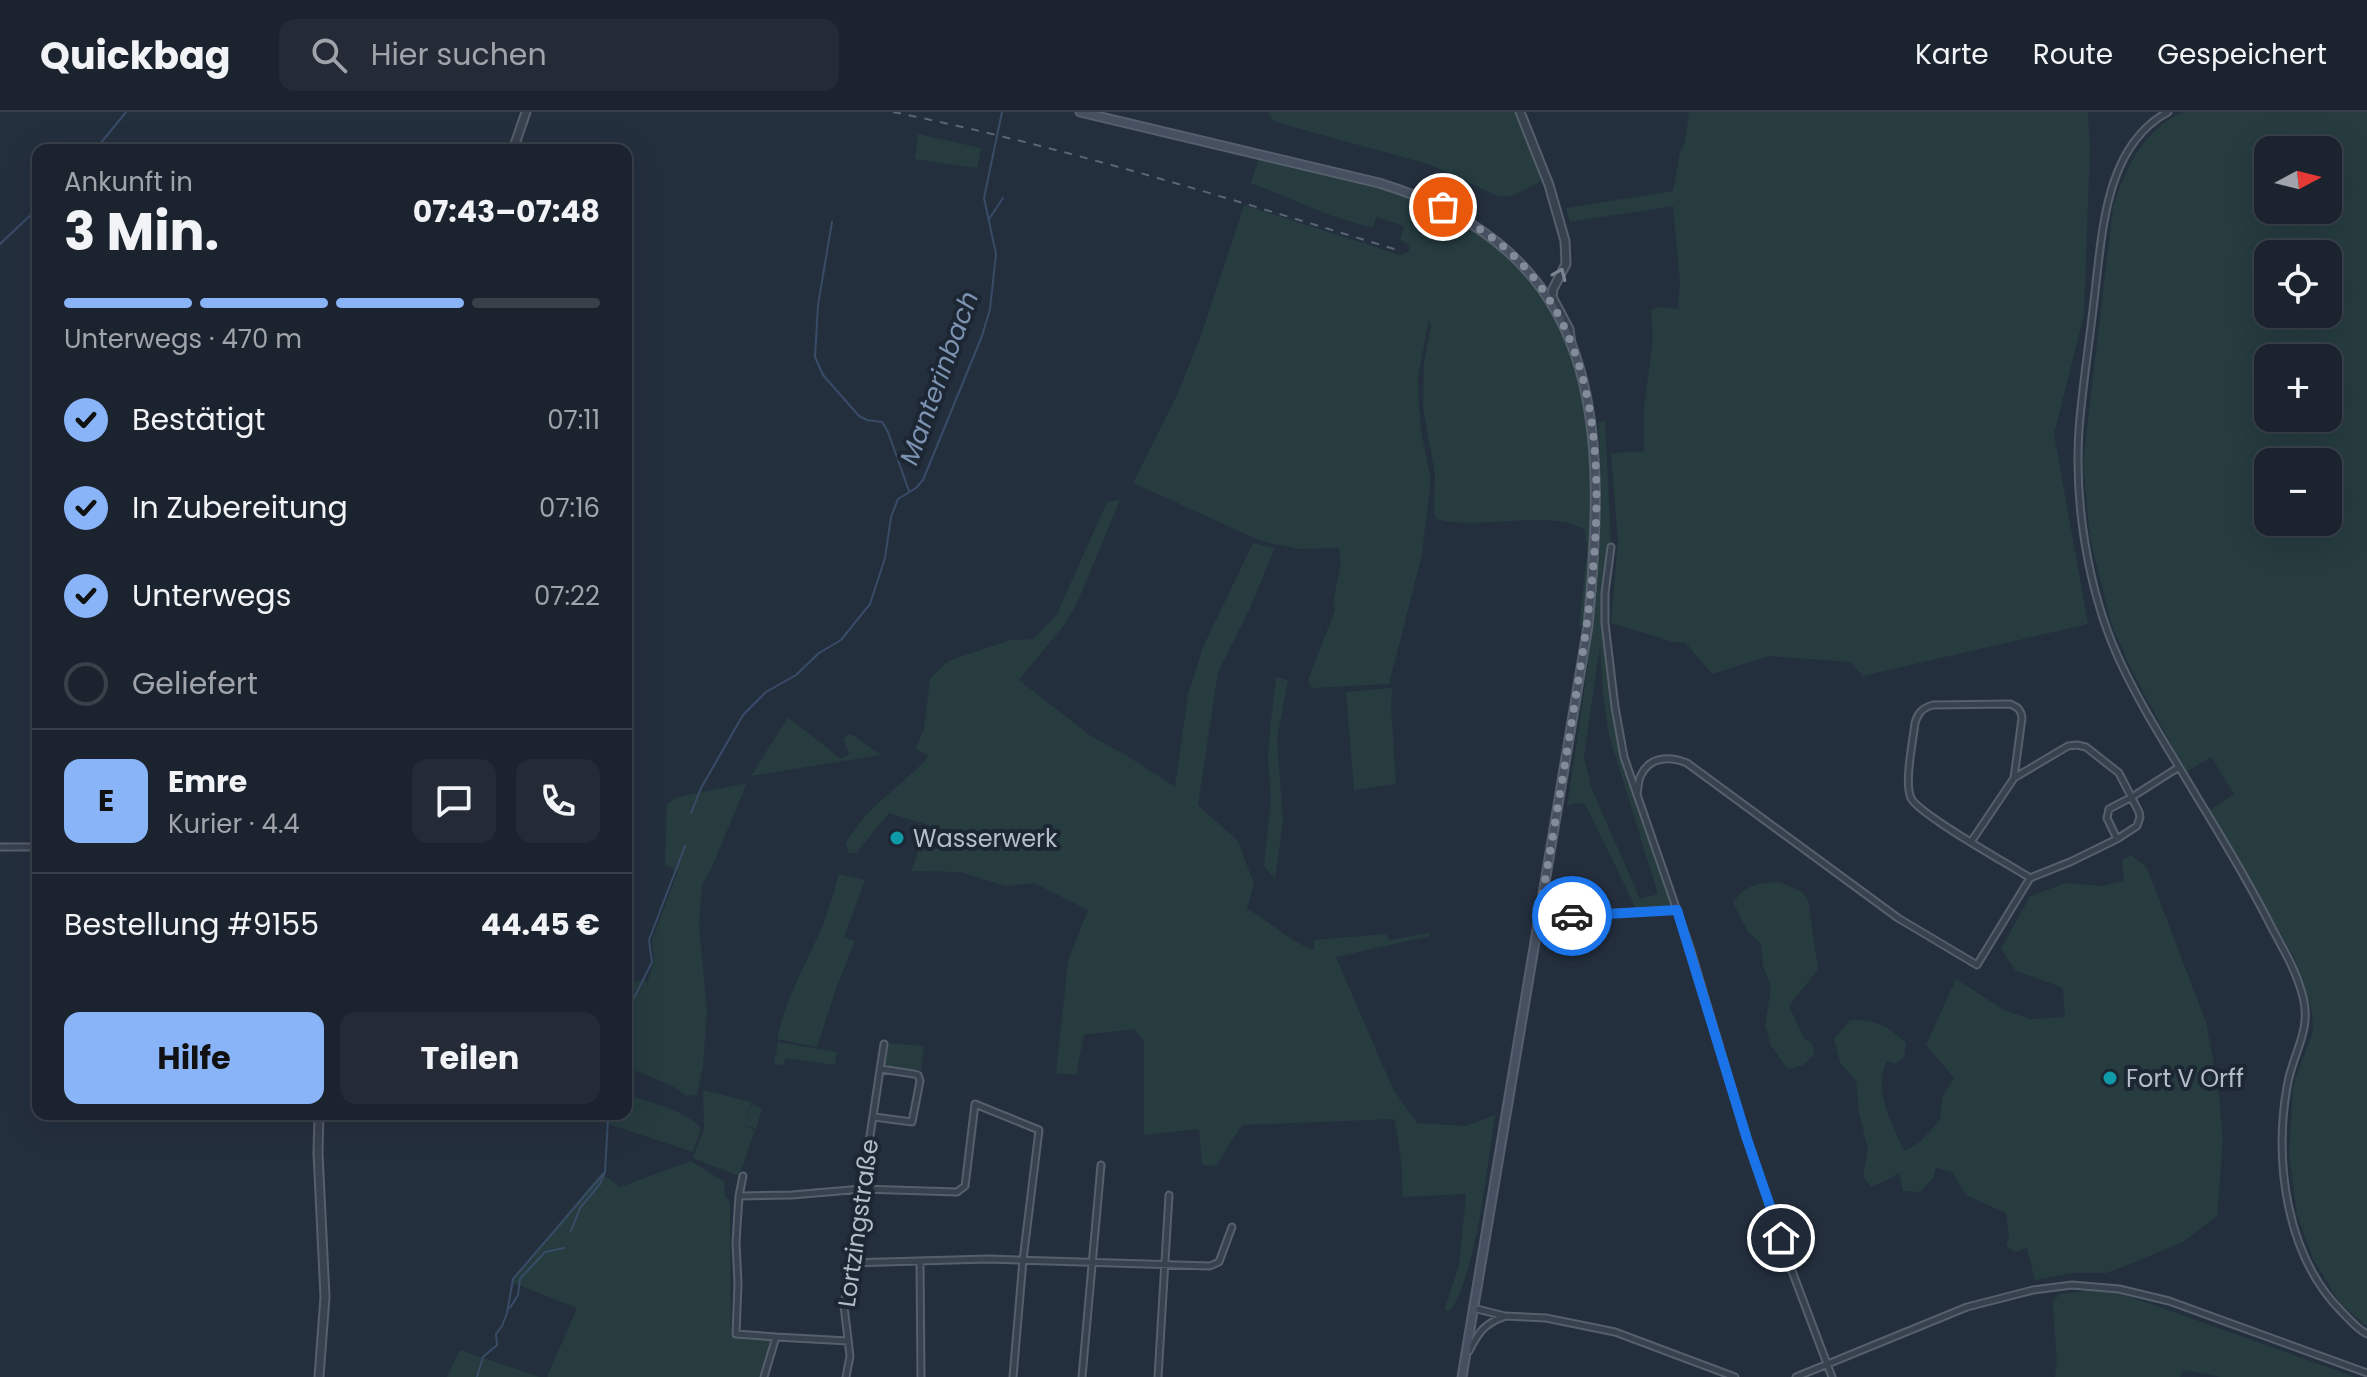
<!DOCTYPE html>
<html lang="de">
<head>
<meta charset="utf-8">
<style>
	body { margin:0; font-family:Poppins,sans-serif; background:#242b36; color:#f1f3f6; height:100vh; display:flex; flex-direction:column; font-size:30px; white-space:nowrap }
	* { box-sizing:border-box; margin:0 }
	p { font-size:26px; color:#a0a4aa }
	.icon { flex:none; width:44px; height:44px; fill:none; stroke:currentColor; stroke-width:2; stroke-linecap:round; stroke-linejoin:round }
	.map { position:relative; flex:1; overflow:hidden }
	.drawer { position:absolute; left:32px; top:32px; width:600px; height:976px; display:flex; flex-direction:column; background:#1b232e; border-radius:16px; box-shadow:0 8px 32px #0002,0 0 0 2px #39404a }
	.drawer>* { flex:none }
	.needle { width:52px; rotate:83deg }
	.buttons { position:absolute; left:2254px; top:24px; display:grid; gap:16px }
	.buttons a { display:grid; place-items:center; width:88px; height:88px; border-radius:16px; background:#1b232e; box-shadow:0 8px 32px #0002,0 0 0 2px #39404a; font-size:40px }
	.pin { position:absolute; display:grid; place-items:center; width:68px; height:68px; color:#fff; margin:-34px; border:4px solid #fff; border-radius:50%; box-shadow:0 2px 8px #0007 }
	.courier { position:absolute; display:grid; place-items:center; width:80px; height:80px; margin:-40px; border:6px solid #1a73e8; border-radius:50%; background:#fff; color:#222; box-shadow:0 2px 10px #0007 }
	.headline em { font-style:normal; font-weight:700 }
	.headline div { display:flex; flex-direction:column-reverse }
	.headline { display:flex; align-items:center; justify-content:space-between; height:136px; padding:0 32px }
	h1 { font-size:52px; font-weight:700; line-height:60px }
	.bar { display:grid; grid-template-columns:repeat(4,1fr); gap:12px 8px; align-content:center; height:96px; padding:0 32px }
	.bar i { height:10px; border-radius:6px; background:#39404a }
	.bar .current { background:#8ab4f8 }
	.bar p { grid-column:span 4 }
	.line { display:flex; align-items:center; gap:20px; padding:0 32px; border-top:2px solid #39404a }
	.line div { flex:1 }
	.round { display:grid; place-items:center; flex:none; width:84px; height:84px; border-radius:16px; background:#242b36 }
	ol { padding:0 32px; list-style:none }
	li { display:flex; align-items:center; gap:24px; height:88px }
	li p { margin-inline-start:auto }
	li .icon { padding:8px; border-radius:50%; background:#8ab4f8; color:#111; stroke-width:4 }
	li:last-child { color:#a0a4aa }
	li i { width:44px; height:44px; border:4px solid #39404a; border-radius:50% }
	.action { display:flex; gap:16px; margin-top:auto; padding:16px 32px }
	.action a { flex:1; height:92px; border-radius:16px; background:#8ab4f8; color:#111; font-size:32px; font-weight:700; line-height:92px; text-align:center }
	.action a+a { background:#242b36; color:#f1f3f6 }
	header { display:flex; align-items:center; gap:48px; box-sizing:border-box; height:112px; padding:0 40px; background:#1b232e; border-bottom:2px solid #39404a }
	header strong { font-size:38px }
	nav { display:flex; gap:44px; margin-inline-start:auto; font-size:28px }
	.search { width:560px; height:72px; background:#242b36; display:flex; align-items:center; gap:20px; box-sizing:border-box; padding:0 28px; border-radius:16px; color:#a0a4aa; font-size:30px }
	.map>svg:first-child { display:block }
</style>
</head>
<body>
<header>
<strong>Quickbag</strong>
<div class="search"><svg class="icon" aria-label="search" viewBox="0 0 24 24"><circle cx="10" cy="10" r="6"/><path d="M15 15l6 6"/></svg>Hier suchen</div>
<nav><a>Karte</a><a>Route</a><a>Gespeichert</a></nav>
</header>
<div class="map">
<svg width="2367" height="1265" viewBox="0 0 2367 1265">
	<rect width="100%" height="100%" fill="#242f3e"/>
	<!-- green -->
	<path fill="#263c3f" fill-rule="evenodd" d="M1268 0H1516L1539 60 1540 70 1514 83 1500 85 1431 53 1279 11 1272 7Z
		M1689 0H2088L2090 37 2084 203 2054 322 2088 512 1863 564 1850 550 1769 544 1712 562 1685 530H1673L1611 511 1618 430 1611 341 1644 339V297L1653 225 1651 199 1657 195 1678 197 1680 170 1673 94 1570 110 1566 96 1673 79 1680 40 1685 30Z
		M2184 0H2367V1215L2340 1191 2313 1147 2297 1103 2289 1042 2293 973 2313 919 2312 899 2294 845 2210 698 2234 682 2211 645 2186 660 2130 555 2111 511 2090 426 2083 350 2113 95C2126 56 2143 16 2184 0ZM2268 38H2328V98H2268ZM2268 142H2328V202H2268ZM2328 246V306H2268V246ZM2268 350H2328V410H2268Z
		M918 22 981 36 977 56 915 47Z
		M1259 46C1320 61 1404 74 1457 106 1608 196 1600 362 1584 515L1579 514 1587 439 1585 418C1551 396 1477 419 1437 407L1434 402 1435 362 1423 296 1424 250 1431 214 1429 207 1418 265V283L1421 318 1430 363V375L1422 442 1389 572 1312 576 1308 568 1335 498 1333 490 1341 451 1339 436 1299 437 1261 429 1133 371 1178 281 1202 221 1244 93 1400 143 1409 140V133L1400 127 1404 114 1376 105 1373 116 1332 104 1251 71Z
		M1605 308 1611 435 1604 495 1624 645 1668 778 1672 794 1637 798 1585 692 1576 691 1567 694C1586 566 1609 440 1598 310ZM1600 534 1603 583 1609 623 1658 782 1640 787 1591 675 1584 644Z
		M1120 388 1078 489 1065 512 1019 568 1092 625 1126 643 1175 675 1188 582 1203 535 1253 431 1275 436 1250 496 1218 560 1198 693 1238 729 1254 772 1247 796 1296 830 1314 838V828L1385 822 1390 828 1429 821 1430 824 1336 845 1393 977 1417 1011 1466 1014 1495 1003C1488 1047 1476 1171 1448 1200L1445 1196 1459 1154 1466 1082 1402 1085C1403 1059 1400 1033 1394 1007L1242 1013 1216 1054 1202 1053 1199 1017 1144 1023V930L1134 917 1084 923 1076 963 1056 961 1068 849 1088 798 1034 771 1006 774 960 760 911 759 928 713 889 701 856 741H849L846 731C867 694 901 675 929 644L915 637 924 617 930 567 948 549 1011 528 1034 527 1057 502 1107 390Z
		M1276 565 1288 568 1277 627 1283 709 1275 767 1264 754 1271 687 1268 646 1270 618Z
		M1392 576 1391 594 1396 672 1354 678 1346 580Z
		M788 605 841 647 849 642 843 626 851 622 881 643 751 664Z
		M747 671 711 757 702 772 699 814 707 899 703 954 697 983 686 984 671 973 626 955V884L635 869 645 868 647 872 654 848 652 828 678 759 665 752 667 692 677 685Z
		M2131 743 2147 756 2206 910 2218 974 2223 1027 2217 1104 2183 1130 2120 1156 2106 1161H2073L2035 1168 2027 1136 2015 1140 2006 1134 2009 1125 2006 1101 1966 1083 1951 1059 1936 1056 1933 1066 1920 1080 1903 1079 1899 1060 1891 1066 1871 1075 1863 1064 1868 1038 1859 1000 1856 969 1840 950 1834 927 1850 908C1877 908 1887 913 1906 931L1904 945 1895 952 1887 949C1872 978 1893 1013 1904 1039L1920 1030 1940 1008 1942 985 1954 966 1926 933 1956 867 2004 898 2030 907 2065 905 2063 876 2015 858 2001 837 2030 784 2066 771 2102 774 2124 769 2122 748Z
		M839 762 865 768 844 825 855 829 837 874 817 935 777 927C786 883 810 846 826 805 831 791 835 776 839 762Z
		M1780 770 1802 780 1808 788 1818 857 1789 894 1804 927 1811 930 1815 942 1803 953 1788 957 1771 934 1765 914 1771 876 1763 854 1761 831 1748 820 1733 791C1745 772 1759 771 1780 770Z
		M778 930 837 940 835 953 785 946 784 953 774 952Z
		M886 931 924 934 921 958 883 953Z
		M703 978 751 990 747 1006 752 992 762 996 756 1017 744 1013 755 1019 739 1064 693 1046 704 1017Z
		M626 982C650 991 683 997 701 1016L693 1040 596 1008V1002H626Z
		M691 1049 724 1070 725 1084 729 1088 730 1096 731 1224 770 1228 760 1265H547L577 1196 511 1170 601 1061 620 1075Z
		M2092 1178 2113 1180 2157 1194 2355 1265H2221L2183 1258 2180 1265H2055C2059 1240 2053 1215 2053 1189L2060 1182Z
		M460 1238 540 1265H447Z"/>
	<g fill="none" stroke-linecap="round" stroke-linejoin="round">
		<!-- stream -->
		<path stroke="#394c67" stroke-width="2" d="M95 38 126 0
			M989 107 1003 86
			M832 110 818 193 815 245 823 263 859 304 867 308 882 310 888 320 909 379
			M0 132 38 96
			M691 701 701 676 743 603 766 580 796 563 819 541 841 528 870 492 885 446 891 405 898 387 916 376 923 368 982 224 990 197 996 142 984 86 1002 0
			M626 902 652 850 649 828 685 734
			M626 935 629 953 626 972
			M571 1119 580 1096 600 1072 605 1060 608 1007 611 1002
			M510 1196 518 1183 520 1167 545 1140 564 1136
			M477 1265 483 1245 497 1233 496 1222 502 1214 507 1201 513 1167 605 1060"/>
		<defs>
			<path id="minor" d="M2168 0C2108 32 2103 112 2096 171 2091 220 2083 268 2079 317 2074 391 2088 478 2118 545 2140 594 2170 639 2197 685 2224 729 2250 772 2273 818 2285 840 2297 861 2303 885 2312 919 2292 942 2287 975 2274 1050 2286 1144 2342 1200 2350 1208 2357 1217 2367 1222
				M1611 435 1605 481V511L1615 595 1624 645 1691 839 1747 1027 1789 1151 1832 1265
				M1637 683C1638 677 1638 668 1641 663 1650 644 1671 644 1687 651L1898 806 1977 853 2030 766 2070 750 2117 727 2107 706 2109 697 2132 685 2179 655
				M1971 730 2014 666
				M0 735H38
				M2030 766C2010 753 1918 702 1911 686 1904 671 1913 629 1915 611 1918 601 1922 596 1933 593L2010 592C2018 595 2021 598 2022 606L2014 666 2068 634 2077 633 2086 635 2119 661 2139 700 2140 705 2137 714 2117 727
				M1539 805 1677 798
				M874 1005 912 1010 920 969 918 963 914 962 881 957
				M739 1084 743 1064
				M920 1150 921 1265
				M849 1151 988 1147 1210 1154 1219 1150 1232 1115
				M1473 1196 1505 1204 1546 1206 1615 1220 1735 1265
				M776 1225 736 1222 738 1172 736 1130 739 1084 792 1083 862 1077 957 1080 965 1074 975 992 1039 1018 1023 1148 1013 1265
				M1469 1239C1478 1221 1484 1212 1503 1205
				M764 1265 776 1225 848 1229
				M846 1265 850 1244 844 1194 884 932
				M1082 1265 1101 1053
				M1158 1265 1169 1083
				M1796 1265 1967 1195 2033 1178 2072 1173 2119 1177 2169 1189 2367 1261"/>
			<path id="tertiary" d="M1520 0 1549 73 1565 129 1566 152 1553 177 1552 185 1569 217 1571 232
				M513 38 526 0
				M319 1265 325 1185 318 1041 319 1002"/>
			<path id="secondary" d="M1080 0 1379 71C1605 140 1607 313 1588 514L1462 1265"/>
		</defs>
		<!-- minor casing -->
		<use href="#minor" stroke="#565f6c" stroke-width="9"/>
		<!-- tertiary casing -->
		<use href="#tertiary" stroke="#565f6c" stroke-width="11"/>
		<!-- secondary casing -->
		<use href="#secondary" stroke="#565f6c" stroke-width="11"/>
		<!-- minor -->
		<use href="#minor" stroke="#38414e" stroke-width="5"/>
		<!-- tertiary -->
		<use href="#tertiary" stroke="#38414e" stroke-width="7"/>
		<!-- secondary -->
		<use href="#secondary" stroke="#465061" stroke-width="7"/>
		<!-- rail -->
		<path stroke="#5a6575" stroke-width="2" stroke-dasharray="8 8" stroke-linecap="butt" d="M893 0C1066 35 1233 88 1401 139"/>
	</g>
	<!-- one-way arrows -->
	<defs><path id="oneway-chevron" d="M-2-3.5L2.5 0L-2 3.5" fill="none" stroke-width="1.6" stroke-linecap="round" stroke-linejoin="round" transform="scale(2)"/></defs>
	<use stroke="#7c8592" href="#oneway-chevron" transform="translate(1560 162) rotate(-66)"/>
	<g fill="none" stroke-linecap="round" stroke-linejoin="round">
		<!-- done -->
		<path stroke="#828b98" stroke-width="8" stroke-dasharray="0 14.4" d="M1443 95C1468 109 1492 123 1513 143 1628 253 1598 449 1575 589 1564 661 1551 733 1539 805L1572 804"/>
		<!-- route -->
		<path stroke="#1a73e8" stroke-width="10" d="M1572 804 1677 798 1747 1027 1781 1126"/>
	</g>
	<!-- markers -->
	<g fill="#0f9aa8" stroke="#1d2633" stroke-width="3">
		<circle cx="897" cy="726" r="8"/>
		<circle cx="2110" cy="966" r="8"/>
	</g>
	<g text-anchor="middle" dominant-baseline="central" stroke-width="8" stroke-linejoin="round" paint-order="stroke">
		<!-- poi labels -->
		<g font-size="24" fill="#b4bcc9" stroke="#1d2633" text-anchor="start">
			<text x="913" y="726">Wasserwerk</text>
			<text x="2126" y="966">Fort V Orff</text>
		</g>
		<!-- street labels -->
		<g font-size="24" fill="#b4bcc9" stroke="#1d2633">
			<text transform="translate(858 1111) rotate(-82)">Lortzingstraße</text>
		</g>
		<!-- water labels -->
		<g font-size="26" font-style="italic" fill="#7c92b1" stroke="#1d2633">
			<text transform="translate(939 266) rotate(-70)">Manterinbach</text>
		</g>
	</g>
</svg>
<div class="buttons">
<a><svg class="needle" viewBox="-14 -14 28 28"><path d="M0-13l5 13h-10z" fill="#e53935"/><path d="M0 13l5-13h-10z" fill="#a0a4aa"/></svg></a>
<a><svg class="icon" aria-label="locate" viewBox="0 0 24 24"><circle cx="12" cy="12" r="6"/><path d="M12 2v4M12 18v4M2 12h4M18 12h4"/></svg></a>
<a>+</a>
<a>−</a>
</div>
<div class="pin" style="left:1443px;top:95px;background:#ea580c"><svg class="icon" aria-label="bag" viewBox="0 0 24 24"><path d="M5 8h14l-1 12H6zM9 8a3 3 0 0 1 6 0"/></svg></div>
<div class="pin" style="left:1781px;top:1126px;background:#1f2937"><svg class="icon" aria-label="home" viewBox="0 0 24 24"><path d="M3 11l9-7 9 7M6 9v11h12V9"/></svg></div>
<div class="courier" style="left:1572px;top:804px"><svg class="icon" aria-label="car" viewBox="0 0 24 24"><path d="M5 17H2v-5l4-1 3-4h7l3 4 3 1v5h-3M9 17h6M6 11h13"/><circle cx="7" cy="17" r="2"/><circle cx="17" cy="17" r="2"/></svg></div>
<section class="drawer">
<div class="headline"><div><h1>3 Min.</h1><p>Ankunft in</p></div><em>07:43–07:48</em></div>
<div class="bar"><i class="current"></i><i class="current"></i><i class="current"></i><i></i><p>Unterwegs · 470 m</p></div>
<ol>
<li><svg class="icon" aria-label="check" viewBox="0 0 24 24"><path d="M5 12l5 5 9-10"/></svg>Bestätigt<p>07:11</p></li>
<li><svg class="icon" aria-label="check" viewBox="0 0 24 24"><path d="M5 12l5 5 9-10"/></svg>In Zubereitung<p>07:16</p></li>
<li><svg class="icon" aria-label="check" viewBox="0 0 24 24"><path d="M5 12l5 5 9-10"/></svg>Unterwegs<p>07:22</p></li>
<li><i></i>Geliefert</li>
</ol>
<div class="line" style="height:144px"><b class="round" style="background:#8ab4f8;color:#111">E</b><div><b>Emre</b><p>Kurier · 4.4</p></div><a class="round"><svg class="icon" aria-label="chat" viewBox="0 0 24 24"><path d="M4 5h16v11H9l-5 4z"/></svg></a><a class="round"><svg class="icon" aria-label="phone" viewBox="0 0 24 24"><path d="M5 4h4l2 5-3 2q2 4 5 5l2-3 5 2v4C11 20 4 13 5 4z"/></svg></a></div>
<div class="line" style="height:104px"><div>Bestellung #9155</div><b>44.45 €</b></div>
<div class="action"><a>Hilfe</a><a>Teilen</a></div>
</section>
</div>
</body>
</html>
